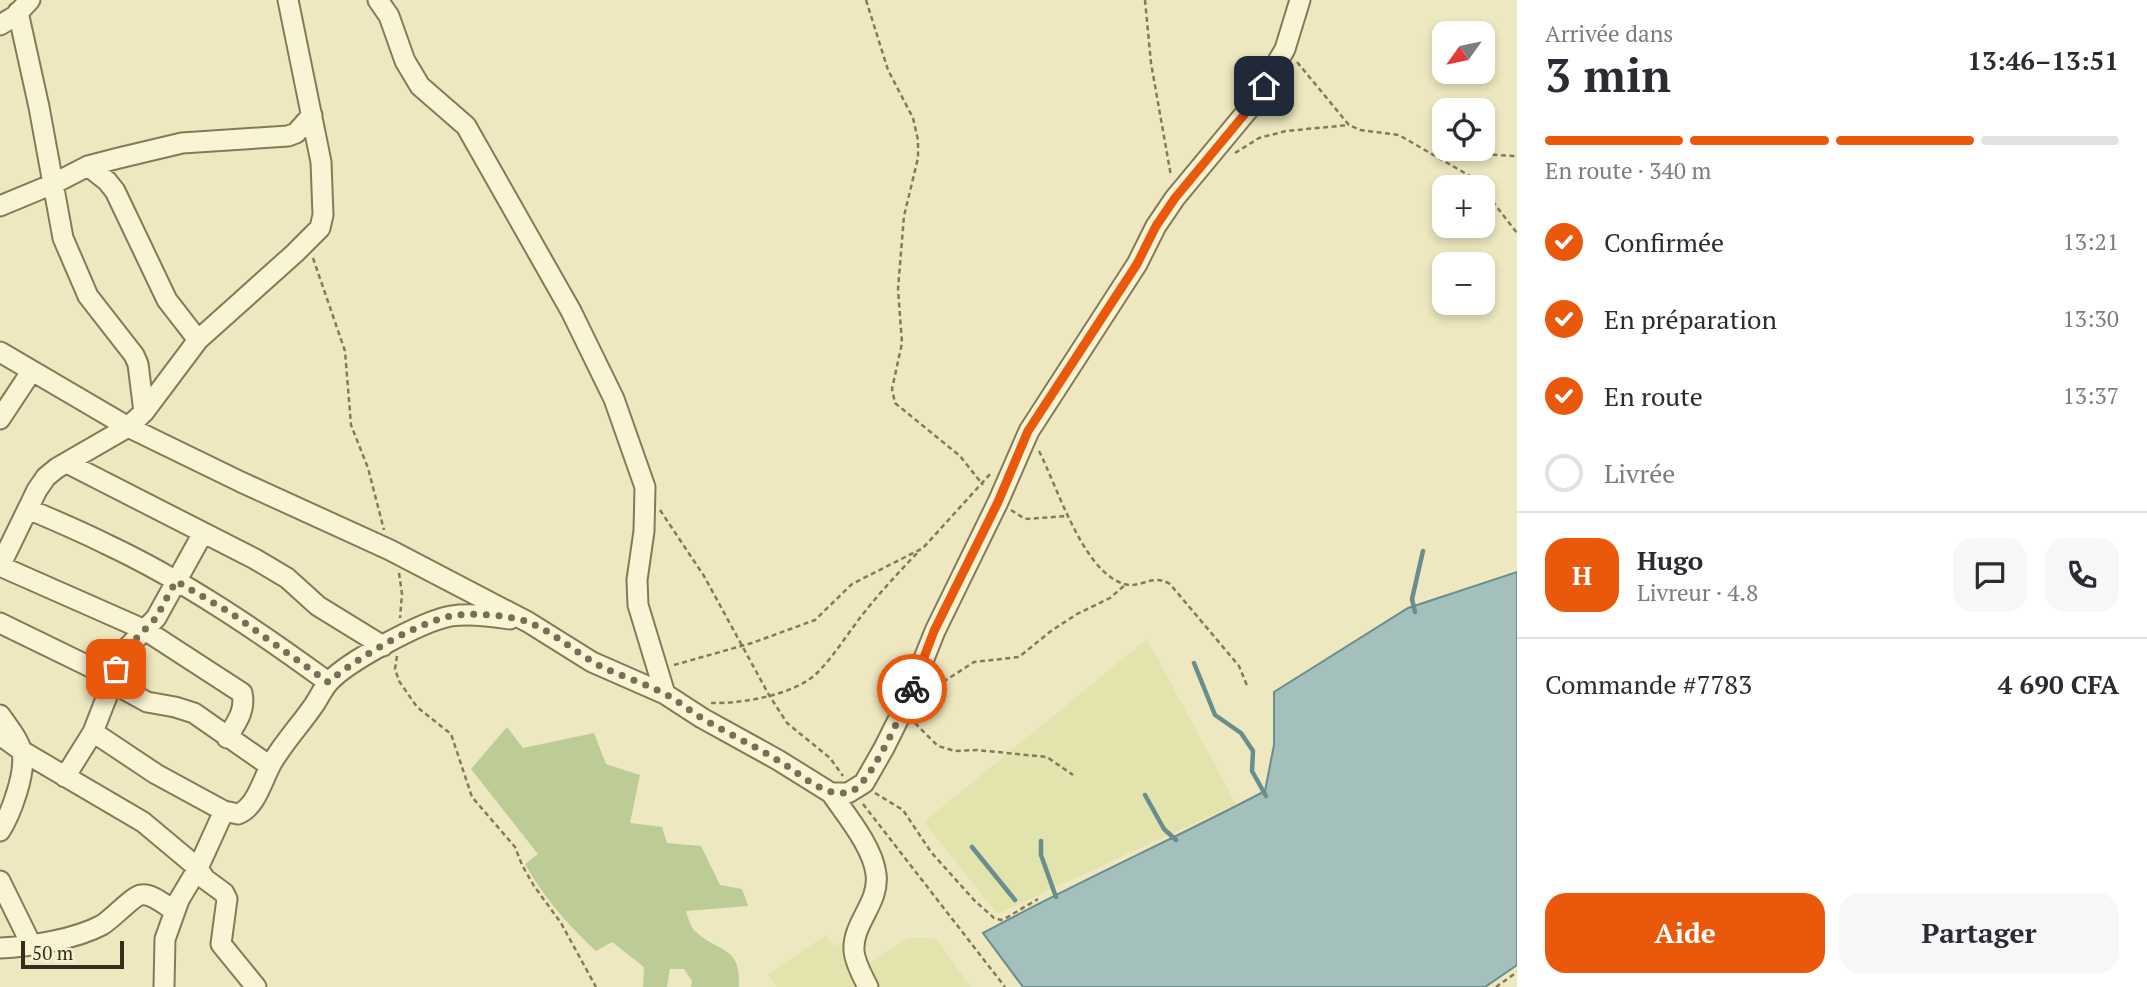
<!DOCTYPE html>
<html lang="fr">
<head>
<meta charset="utf-8">
<style>
	body { margin:0; font-family:"PT Serif",serif; background:#f7f7f7; color:#2b2b33; height:100vh; display:flex; flex-direction:column; font-size:26px; white-space:nowrap }
	* { box-sizing:border-box; margin:0 }
	p { font-size:23px; color:#7c7c81 }
	.icon { flex:none; width:38px; height:38px; fill:none; stroke:currentColor; stroke-width:2; stroke-linecap:round; stroke-linejoin:round }
	.map { position:relative; flex:1; overflow:hidden }
	.details { display:flex; flex-direction:column; background:#fff; width:630px }
	.details>* { flex:none }
	.needle { width:46px; rotate:237deg }
	.fabs { position:absolute; left:1432px; top:21px; display:grid; gap:14px }
	.fabs a { display:grid; place-items:center; width:63px; height:63px; border-radius:14px; background:#fff; box-shadow:0 4px 10px #0003; font-size:35px }
	.scale { position:absolute; left:21px; bottom:18px; width:103px; box-sizing:border-box; padding-left:7px; border:4px solid #362d1d; border-top:0; font-size:19px; line-height:24px; white-space:nowrap; color:#362d1d; -webkit-text-stroke:5px #f5f1d0; paint-order:stroke }
	.pin { position:absolute; display:grid; place-items:center; width:60px; height:60px; color:#fff; margin:-30px; border-radius:14px; box-shadow:0 4px 10px #0006 }
	.courier { position:absolute; display:grid; place-items:center; width:70px; height:70px; margin:-35px; border:5px solid #ea580c; border-radius:50%; background:#fff; color:#222; box-shadow:0 2px 9px #0007 }
	.headline em { font-style:normal; font-weight:600 }
	.headline div { display:flex; flex-direction:column-reverse }
	.headline { display:flex; align-items:center; justify-content:space-between; height:119px; padding:0 28px }
	h1 { font-size:46px; font-weight:600; line-height:52px }
	.bar { display:grid; grid-template-columns:repeat(4,1fr); gap:10px 7px; align-content:center; height:84px; padding:0 28px }
	.bar i { height:9px; border-radius:5px; background:#e1e1e2 }
	.bar .current { background:#ea580c }
	.bar p { grid-column:span 4 }
	.line { display:flex; align-items:center; gap:18px; padding:0 28px; border-top:2px solid #e1e1e2 }
	.line div { flex:1 }
	.round { display:grid; place-items:center; flex:none; width:74px; height:74px; border-radius:21px; background:#f7f7f7 }
	ol { padding:0 28px; list-style:none }
	li { display:flex; align-items:center; gap:21px; height:77px }
	li p { margin-inline-start:auto }
	li .icon { padding:7px; border-radius:50%; background:#ea580c; color:#fff; stroke-width:4 }
	li:last-child { color:#7c7c81 }
	li i { width:38px; height:38px; border:4px solid #e1e1e2; border-radius:50% }
	.primary-button { display:flex; gap:14px; margin-top:auto; padding:14px 28px }
	.primary-button a { flex:1; height:80px; border-radius:21px; background:#ea580c; color:#fff; font-size:28px; font-weight:600; line-height:80px; text-align:center }
	.primary-button a+a { background:#f7f7f7; color:#2b2b33 }
	main { display:flex; flex:1; min-height:0 }
	.map>svg:first-child { display:block }
</style>
</head>
<body>
<main>
<div class="map">
<svg width="1517" height="987" viewBox="0 0 1517 987">
	<rect width="100%" height="100%" fill="#eee8c0"/>
	<!-- farmland -->
	<path fill="#e3e3ae" d="M1147 639 1236 804 997 914 924 822Z
		M826 935 834 946 844 941 859 970 908 938H935L971 987H776L768 974Z"/>
	<!-- green -->
	<path fill="#bccc94" d="M507 727 523 748 594 733 606 764 640 775 630 823 662 827 667 843 701 846 720 885 742 889 748 906 686 911C688 917 690 926 695 931 719 954 741 944 739 987H691L692 981 684 969H670L667 987H643L644 967 612 942 596 951C568 925 544 898 525 864L538 854 471 769Z"/>
	<!-- water -->
	<path fill="#a3c0bc" stroke="#6a8e8b" stroke-width="2" d="M1517 572V965L1485 987H1023L983 933C1075 883 1172 840 1265 791L1274 745V692L1408 608Z"/>
	<g fill="none" stroke-linecap="round" stroke-linejoin="round">
		<!-- stream -->
		<path stroke="#6a8e8b" stroke-width="4.5" d="M1415 612 1412 599 1423 551
			M1194 663 1215 715 1241 733 1253 751 1252 771 1266 796
			M1145 795 1164 829 1176 840
			M1041 841V855L1056 897
			M972 847 1015 900"/>
		<defs>
			<path id="minor" d="M378 0 389 16 405 61 420 86 466 126 571 311 614 399 645 487 644 531 637 580 638 605 665 694
				M18 12 39 107 63 238 88 296 134 355 138 364 144 412
				M0 25 15 16 30 0
				M88 166 107 181 115 191 167 300 198 340
				M0 206 53 184 88 166 119 158 182 143 288 136 296 133 312 115
				M0 352 128 427 241 482 390 550 528 622 592 662 665 694 702 718 778 760 831 793H848L864 783 884 748 905 706 935 631 998 502 1029 431 1137 264 1156 226 1175 198 1253 104 1285 49 1300 0
				M0 419 31 372
				M67 463 255 559 287 578 318 606 383 646
				M28 509C54 520 80 531 106 544 185 581 258 631 328 682
				M0 566 37 490 46 477 57 468 128 427 144 412 198 340 295 253 320 228 323 215 321 162 288 0
				M0 566 145 630 242 693C246 711 236 723 227 738
				M0 623 113 678 127 691 147 702 175 707 194 713 270 766
				M0 715C7 725 20 741 22 753 26 773 11 814 0 831
				M93 732 156 774 224 811
				M0 735 22 751 143 822 198 868 205 879 224 893 227 899 221 944 256 987
				M65 777 93 732 125 650 156 618 203 533
				M831 793C846 815 873 847 876 874 880 903 852 923 854 951 855 963 863 977 868 987
				M0 881 31 944
				M0 948C29 947 76 939 102 925 112 919 133 896 141 895 152 893 166 906 175 911
				M164 987 165 939 179 900 198 868 224 811 238 814C257 807 263 777 273 761 285 741 301 724 314 705 319 698 323 688 329 682 348 661 423 621 451 616 470 613 491 616 510 619"/>
		</defs>
		<!-- minor casing -->
		<use href="#minor" stroke="#877958" stroke-width="23"/>
		<!-- path -->
		<path stroke="#877958" stroke-width="2.5" stroke-dasharray="5 3.5" stroke-linecap="butt" d="M866 0 888 70 913 118 918 140V158L904 216 898 289 902 343 892 389 895 403 960 456 983 485
			M1145 0 1151 63 1171 176
			M1297 62 1349 125 1360 130 1399 135 1475 179 1482 187
			M1433 152 1517 156
			M1235 153 1259 138 1286 131 1349 125
			M1482 188 1517 233
			M313 258 345 351 351 425 368 468 384 530
			M1039 451C1057 486 1083 572 1124 584 1142 589 1151 573 1170 584L1239 666 1248 688
			M660 510 704 576 769 695 787 723 830 758 843 776
			M1011 510 1025 519 1068 516
			M399 573 402 594 400 618
			M397 656 395 669 399 681 417 707 451 734 472 797 515 847 522 865 534 886 561 923 596 987
			M674 665 752 643 815 620 852 584 923 548 992 472
			M929 691 974 662 1019 657 1051 631 1077 614 1110 598 1125 585
			M711 703C740 704 795 695 817 673 834 656 848 633 863 614 881 591 900 571 920 550
			M915 723 938 746 955 751 977 750 1047 757 1073 775
			M875 793 903 810 931 852 974 900 994 918 1001 920 1006 918 1038 899
			M863 804 1005 987
			M1496 987 1517 972"/>
		<!-- minor -->
		<use href="#minor" stroke="#f9f4d3" stroke-width="19"/>
	</g>
	<g fill="none" stroke-linecap="round" stroke-linejoin="round">
		<!-- done -->
		<path stroke="#766e56" stroke-width="7" stroke-dasharray="0 12.6" d="M116 669 125 650 156 618 176 581 231 613 328 682C360 657 399 633 439 619 461 611 506 614 528 622 556 633 579 656 606 669 625 677 646 684 665 694 679 701 691 712 705 720 729 734 755 746 779 761 800 773 825 799 850 792 870 786 903 710 912 689"/>
		<!-- route -->
		<path stroke="#ea580c" stroke-width="9" d="M912 689 934 631 998 502 1028 431 1137 264 1156 226 1175 198 1253 104 1264 86"/>
	</g>
</svg>
<div class="fabs">
<a><svg class="needle" viewBox="-14 -14 28 28"><path d="M0-13l5 13h-10z" fill="#e53935"/><path d="M0 13l5-13h-10z" fill="#7c7c81"/></svg></a>
<a><svg class="icon" aria-label="locate" viewBox="0 0 24 24"><circle cx="12" cy="12" r="6"/><path d="M12 2v4M12 18v4M2 12h4M18 12h4"/></svg></a>
<a>+</a>
<a>−</a>
</div>
<div class="scale">50 m</div>
<div class="pin" style="left:116px;top:669px;background:#ea580c"><svg class="icon" aria-label="bag" viewBox="0 0 24 24"><path d="M5 8h14l-1 12H6zM9 8a3 3 0 0 1 6 0"/></svg></div>
<div class="pin" style="left:1264px;top:86px;background:#1f2937"><svg class="icon" aria-label="home" viewBox="0 0 24 24"><path d="M3 11l9-7 9 7M6 9v11h12V9"/></svg></div>
<div class="courier" style="left:912px;top:689px"><svg class="icon" aria-label="bike" viewBox="0 0 24 24"><circle cx="6" cy="16" r="4"/><circle cx="18" cy="16" r="4"/><path d="M6 16l4-8h5l3 8M10 8l3 8H6M13 5h3"/></svg></div>
</div>
<section class="details">
<div class="headline"><div><h1>3 min</h1><p>Arrivée dans</p></div><em>13:46–13:51</em></div>
<div class="bar"><i class="current"></i><i class="current"></i><i class="current"></i><i></i><p>En route · 340 m</p></div>
<ol>
<li><svg class="icon" aria-label="check" viewBox="0 0 24 24"><path d="M5 12l5 5 9-10"/></svg>Confirmée<p>13:21</p></li>
<li><svg class="icon" aria-label="check" viewBox="0 0 24 24"><path d="M5 12l5 5 9-10"/></svg>En préparation<p>13:30</p></li>
<li><svg class="icon" aria-label="check" viewBox="0 0 24 24"><path d="M5 12l5 5 9-10"/></svg>En route<p>13:37</p></li>
<li><i></i>Livrée</li>
</ol>
<div class="line" style="height:126px"><b class="round" style="background:#ea580c;color:#fff">H</b><div><b>Hugo</b><p>Livreur · 4.8</p></div><a class="round"><svg class="icon" aria-label="chat" viewBox="0 0 24 24"><path d="M4 5h16v11H9l-5 4z"/></svg></a><a class="round"><svg class="icon" aria-label="phone" viewBox="0 0 24 24"><path d="M5 4h4l2 5-3 2q2 4 5 5l2-3 5 2v4C11 20 4 13 5 4z"/></svg></a></div>
<div class="line" style="height:91px"><div>Commande #7783</div><b>4 690 CFA</b></div>
<div class="primary-button"><a>Aide</a><a>Partager</a></div>
</section>
</main>
</body>
</html>
